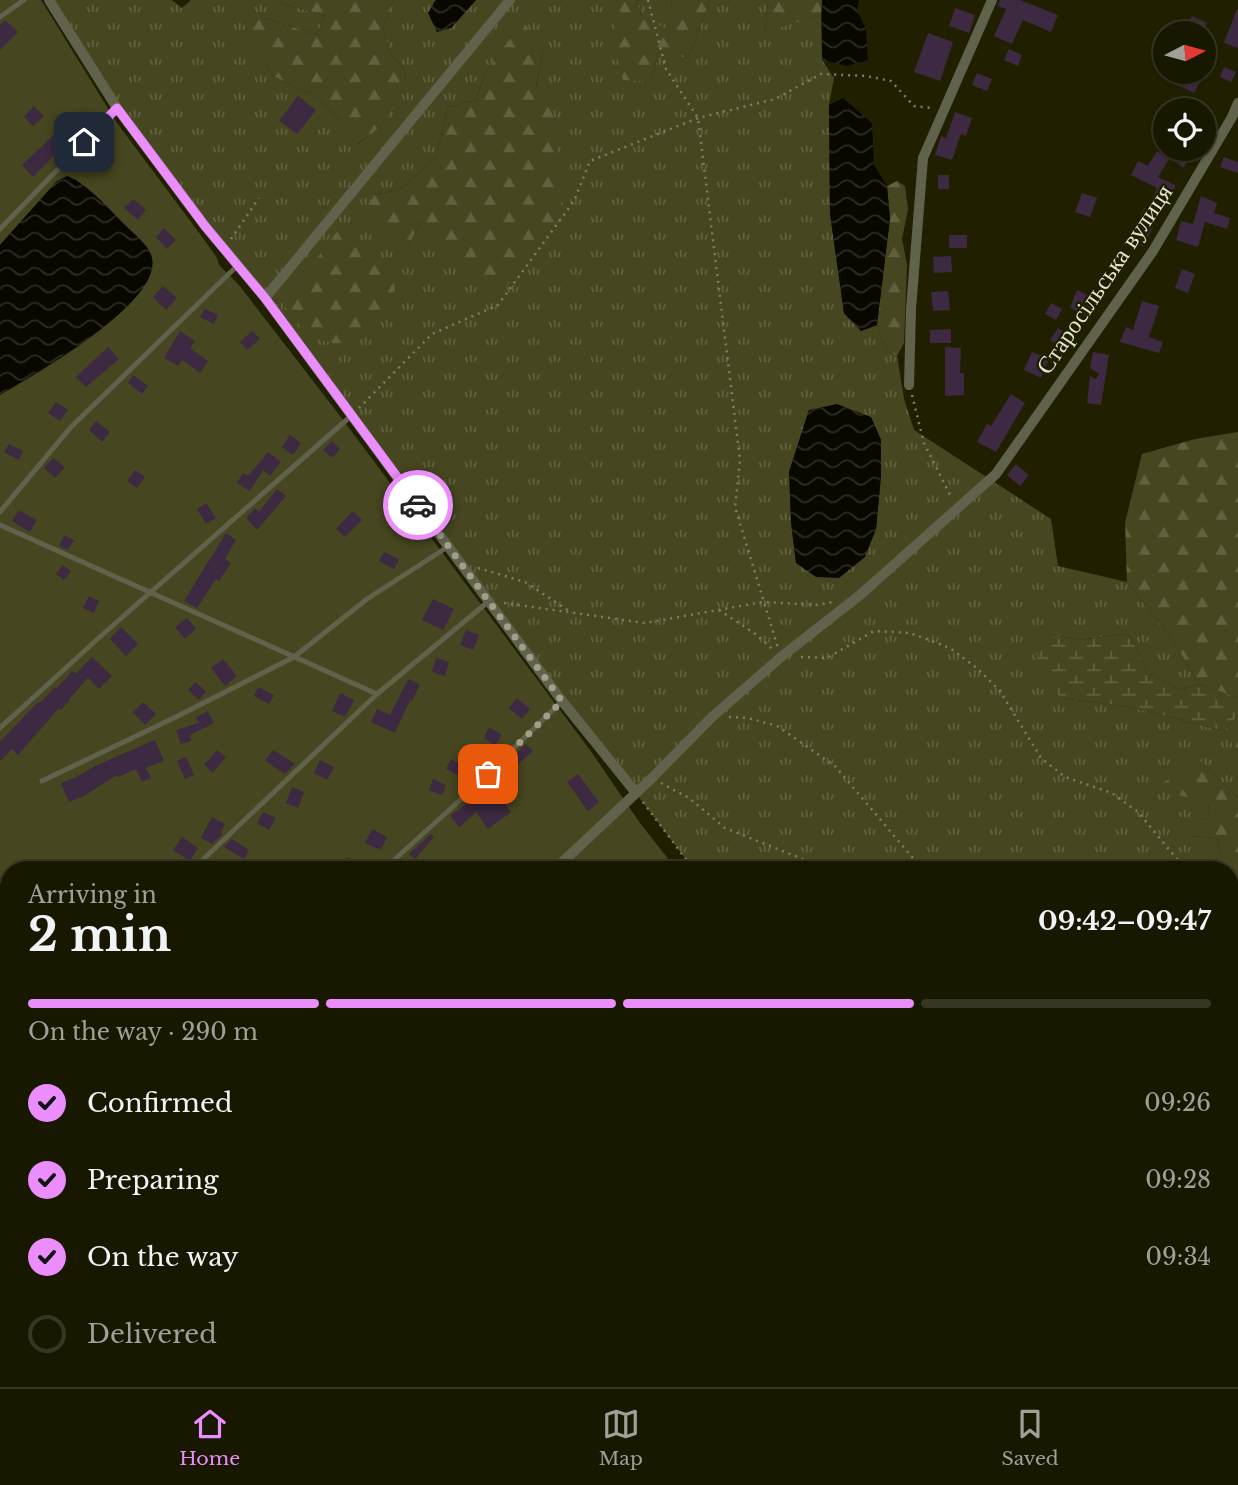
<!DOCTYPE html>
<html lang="en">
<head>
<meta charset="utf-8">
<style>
	body { margin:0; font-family:"Libre Baskerville",serif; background:#252510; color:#f1f3f6; height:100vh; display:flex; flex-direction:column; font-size:26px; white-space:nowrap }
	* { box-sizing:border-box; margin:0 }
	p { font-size:23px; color:#9fa099 }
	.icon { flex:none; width:38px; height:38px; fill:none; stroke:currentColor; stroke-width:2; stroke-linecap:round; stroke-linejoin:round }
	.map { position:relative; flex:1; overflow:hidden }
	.panel { position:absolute; left:0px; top:861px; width:1239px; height:527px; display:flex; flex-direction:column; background:#181801; border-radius:28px 28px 0 0; box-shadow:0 2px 5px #0004,0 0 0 2px #363723 }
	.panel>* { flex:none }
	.needle { width:46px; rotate:84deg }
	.buttons { position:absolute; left:1153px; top:21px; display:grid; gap:14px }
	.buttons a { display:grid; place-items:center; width:63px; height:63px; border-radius:50%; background:#181801; box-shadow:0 2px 5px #0004,0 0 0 2px #363723; font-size:35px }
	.pin { position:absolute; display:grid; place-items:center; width:60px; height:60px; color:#fff; margin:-30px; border-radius:14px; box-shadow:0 4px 10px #0006 }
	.courier { position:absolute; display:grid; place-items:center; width:70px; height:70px; margin:-35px; border:5px solid #eb8dfc; border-radius:50%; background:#fff; color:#222; box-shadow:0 2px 9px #0007 }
	.head em { font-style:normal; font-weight:700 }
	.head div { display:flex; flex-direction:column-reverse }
	.head { display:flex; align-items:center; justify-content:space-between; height:119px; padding:0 28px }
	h1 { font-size:46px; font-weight:700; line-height:52px }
	.bar { display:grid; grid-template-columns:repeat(4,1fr); gap:10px 7px; align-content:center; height:84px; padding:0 28px }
	.bar i { height:9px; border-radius:5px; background:#363723 }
	.bar .on { background:#eb8dfc }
	.bar p { grid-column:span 4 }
	ol { padding:0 28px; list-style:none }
	li { display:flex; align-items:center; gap:21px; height:77px }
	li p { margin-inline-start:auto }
	li .icon { padding:7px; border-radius:50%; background:#eb8dfc; color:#111; stroke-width:4 }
	li:last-child { color:#9fa099 }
	li i { width:38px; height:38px; border:4px solid #363723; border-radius:50% }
	.menu { display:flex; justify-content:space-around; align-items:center; height:98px; border-top:2px solid #363723; background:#181801; font-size:19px; color:#9fa099 }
	.menu a { display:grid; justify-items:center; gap:4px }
	.menu .on { color:#eb8dfc }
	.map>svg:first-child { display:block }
</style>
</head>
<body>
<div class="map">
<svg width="1238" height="1387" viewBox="0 0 1238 1387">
	<defs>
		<pattern id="grass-tufts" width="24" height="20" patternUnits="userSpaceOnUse" patternTransform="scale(1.75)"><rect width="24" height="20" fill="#464720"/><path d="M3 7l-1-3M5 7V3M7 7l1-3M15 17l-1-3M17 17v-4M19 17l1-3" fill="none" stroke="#616140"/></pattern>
		<pattern id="forest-firs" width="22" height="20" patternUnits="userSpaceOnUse" patternTransform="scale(1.75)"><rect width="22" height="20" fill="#464720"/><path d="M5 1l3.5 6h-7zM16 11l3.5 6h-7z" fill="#616140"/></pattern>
		<pattern id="wetland-marsh" width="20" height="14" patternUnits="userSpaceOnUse" patternTransform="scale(1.75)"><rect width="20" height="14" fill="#464720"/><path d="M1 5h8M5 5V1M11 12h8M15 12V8" fill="none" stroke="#616140"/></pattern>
		<pattern id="water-waves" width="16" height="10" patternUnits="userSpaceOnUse" patternTransform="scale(1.75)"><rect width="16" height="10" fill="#080700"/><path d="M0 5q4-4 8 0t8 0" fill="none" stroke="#2c2b24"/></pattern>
	</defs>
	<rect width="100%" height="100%" fill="#202001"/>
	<!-- grass -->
	<path fill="url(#grass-tufts)" fill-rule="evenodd" d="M49 0H172L182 8 191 0H281L283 4 325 15 317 35 262 17 245 25 273 76 317 97 340 120 358 144C388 123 397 107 406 72L389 51 383 27 394 0H436L433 3 451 28 476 0H616L651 82 659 51 688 58 710 0H768L765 31 821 15 822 60 834 78 829 105 830 214 844 313 861 331 877 325C881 338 884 351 897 356L904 399 914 430 1051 519 1058 566 1127 582 1169 635 1200 684 1180 690 1147 672 1130 636 1123 634 1080 640 1059 636 1061 698 1130 707 1224 731 1238 752V798L1198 759 1197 799 1208 803 1210 819 1180 818 1190 836 1217 838 1223 863 1229 870H694L117 108ZM523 22 543 51 536 87 553 109 440 237 421 222 405 251 374 195 399 190 436 158 448 107 476 100 485 73ZM809 410 871 417 881 440V476L876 529 796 563 791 522 789 472Z
		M636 0H671L675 34 642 17Z
		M1230 871 1238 881V1387H1138L1129 1379H1230Z"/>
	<!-- forest -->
	<path fill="url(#forest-firs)" d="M281 0H394L383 27 389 51 406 72C397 108 389 123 357 144L340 120 317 97 273 76 244 24 262 17 317 35 325 15 283 4Z
		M616 0H636L642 17 674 33 671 0H710L688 58 659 52 651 82 623 80 611 34 621 14Z
		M768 0H822L821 15 765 32Z
		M523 21 543 51 536 86 553 109 564 213 500 295 421 222 405 251 367 211 374 195 399 190 436 158 448 107 476 100 485 73Z
		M897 181 905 186 908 209 902 239 907 265 904 343 897 356C884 351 881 338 877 325L890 219 887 186Z
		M342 225C356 226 357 242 365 252 372 261 391 275 394 284 401 306 361 342 341 343 316 345 296 326 285 306L297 285Z
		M1238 432V698L1200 684 1169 635 1127 582 1125 523 1142 454 1195 439Z
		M1238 715V752L1224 731Z
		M1198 759 1238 798V881L1223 863 1217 838 1190 836 1179 817 1210 819 1208 803 1153 788 1188 769Z"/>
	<!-- wetland -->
	<path fill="url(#wetland-marsh)" d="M1123 634 1130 636 1147 672 1180 690 1200 684 1238 698V715L1224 731 1130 707 1061 698 1036 668 1039 643 1059 636 1080 640Z"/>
	<!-- garden -->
	<path fill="#464720" d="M0 0H41L117 123 203 238 217 258 219 265 239 285 337 412 590 750 640 823 677 870H9V1379H966L986 1387H0V395C33 376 180 294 146 247L110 210 75 179 57 181 0 245Z"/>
	<!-- water -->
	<path fill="url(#water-waves)" d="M436 0H476L451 28 437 32 428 13Z
		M822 0H859L857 10 866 29 868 60 847 66 822 60Z
		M843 98 872 123 874 165 887 186 890 219 877 325 861 331 844 313 830 214 829 105Z
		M67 176C87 183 110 210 125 225 134 234 150 246 152 258 162 304 32 374 0 395V245L57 181Z
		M837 404 871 417 881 440V476L876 529 865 557 839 578 816 577 796 563 791 522 789 472 809 410Z
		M966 1379H1129L1138 1387H986Z"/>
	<!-- building -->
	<path fill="#3d2941" d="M1000 0H1020L1058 15 1051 32 1023 20 1012 44 994 36 1006 9 998 6Z
		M955 8 975 15 969 33 949 26Z
		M1237 9H1238V48L1224 43Z
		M1192 16 1207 23 1203 33H1184Z
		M5 20 18 32 0 50V25Z
		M928 33 953 42 940 81 914 72Z
		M1009 49 1022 55 1018 66 1004 60Z
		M1224 67 1236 72 1231 82 1220 77Z
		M1183 72H1191L1202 78 1194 93 1176 84Z
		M977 73 992 79 987 91 972 85Z
		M298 96 316 110 297 134 279 121Z
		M34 106 44 116 33 126 24 117Z
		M955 112 972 118 966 136 961 134 952 160 935 155 941 136 946 138Z
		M1204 112 1215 118 1204 141Z
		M58 131 68 141 33 177 22 165Z
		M1181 149H1192L1184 168 1174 161Z
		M1157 151 1169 159 1158 177 1175 185V189L1166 208 1162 206 1144 247 1128 239 1132 230 1134 231 1144 208 1148 209 1157 188 1131 175 1138 161 1148 166Z
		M1224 157 1238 162V173L1220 167Z
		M938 175H949V189H938Z
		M1082 193 1097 198 1090 217 1075 212Z
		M1201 196 1217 203 1214 213 1230 218 1227 229 1205 222 1198 247 1176 240 1181 221 1193 224Z
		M133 199 146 210 138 220 124 208Z
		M164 228 176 240 167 249 156 237Z
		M949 235H967V248H949Z
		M951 256 952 272 934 273 933 257Z
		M1182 269 1195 274 1188 293 1175 288Z
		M163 286 177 298 166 310 153 297Z
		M1077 290 1094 298 1087 316 1070 308Z
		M948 291 950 310 933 311 931 292Z
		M1142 301 1159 306 1149 337 1163 342 1159 353 1120 342 1126 327 1133 330Z
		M1051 303 1062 309 1056 320 1045 314Z
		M205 309 218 315 214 324 200 317Z
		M1058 328 1072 338 1064 350 1050 340Z
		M951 329V343H930V330Z
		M180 331 195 341 190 348 208 361 200 373 182 360 178 366 164 358Z
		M252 331 260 339 247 350 240 342Z
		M108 347 119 359 86 387 76 377Z
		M945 347 961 348 960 373H964V395L945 396Z
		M1032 352 1049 359 1041 378 1024 370Z
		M1093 352 1109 355 1101 405 1087 403 1090 376 1096 379 1099 374 1090 368Z
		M133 375 148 386 142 394 128 383Z
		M1011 394 1025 403 996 452 977 442 987 424 991 426Z
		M56 402 68 410 60 421 48 413Z
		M96 421 110 432 102 442 89 430Z
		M290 435 301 443 293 455 282 447Z
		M332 441 340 449 332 458 323 450Z
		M9 444 23 451 19 460 4 452Z
		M268 452 281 462 270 476 263 470 250 491 237 483 243 473 248 476Z
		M53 458 65 467 55 478 44 468Z
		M1016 464 1029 475 1020 486 1007 475Z
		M135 470 145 477 137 488 127 481Z
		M277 489 286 496 257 530 246 518 255 508 259 512Z
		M206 503 216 518 206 524 197 509Z
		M19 510 37 520 30 532 12 521Z
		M353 511 362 520 345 537 336 529Z
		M226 533 236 540 225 559 231 563 219 581 216 579 197 608 188 603 184 601Z
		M64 535 74 540 68 550 59 546Z
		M384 552 399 559 394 569 379 561Z
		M63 565 71 571 64 580 56 574Z
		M89 596 99 601 94 613 83 608Z
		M433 599 454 609 443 630 422 620Z
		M187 618 196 629 185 639 175 627Z
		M121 627 138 644 126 656 110 639Z
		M466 630 479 635 473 650 460 645Z
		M92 657 112 676 99 689 88 678 69 699 70 700 61 710 59 708 18 755 12 749 0 761V742L38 702 40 703 55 687 57 688 72 671 76 674Z
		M436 658 449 662 445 676 432 672Z
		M223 659 237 676 225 686 211 668Z
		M408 679 420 684 412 701 410 700 395 733 371 722 377 709 390 715Z
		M195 682 206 691 199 700 188 690Z
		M258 687 274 695 269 704 254 696Z
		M340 693 354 700 345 717 332 711Z
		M517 698 530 709 522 719 509 708Z
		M143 702 156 714 145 725 133 712Z
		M208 711 214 723 190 735 191 741 181 744 176 730 199 723 196 717Z
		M489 727 502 735 495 746 484 738Z
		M155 740 164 761 146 768 151 778 142 782 136 769 118 777 117 775 84 796 69 802 61 783 77 777 95 766Z
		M526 744 533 751 508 773 503 766Z
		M217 750 226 757 213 773 204 765Z
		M273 750 295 764 285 774 265 761Z
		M186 757 194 775 185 779 177 761Z
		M451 759 466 767 461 777 446 769Z
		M320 760 334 767 327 780 314 773Z
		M578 774 599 802 588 811 567 782Z
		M433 779 446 785 442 795 429 790Z
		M492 785 511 812 488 829 476 812 459 827 450 816Z
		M292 787 304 792 298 808 286 803Z
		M263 812 276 818 269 830 257 823Z
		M212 817 225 824 221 833 223 834 212 844 201 838Z
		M372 829 387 837 381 850 365 843Z
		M431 834 434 837 415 859 409 854Z
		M182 837 198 848 190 861 173 850Z
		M232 839 249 850 244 859 224 847Z
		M347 857 367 870H339Z"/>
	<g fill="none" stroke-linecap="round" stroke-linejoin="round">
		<!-- path -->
		<path stroke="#7d7e65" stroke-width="2.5" stroke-dasharray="2 5" stroke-linecap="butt" d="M648 0 666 69 698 118 740 460 735 507 778 648
			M231 239 259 198
			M912 395 924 443 952 499
			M359 408 432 334 498 305 574 201 590 161 698 118 775 99 821 74 866 76 891 81 914 106 932 108
			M478 568 525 582 572 613
			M504 603 645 623 763 602 818 605 833 602
			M719 610 757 635 772 649
			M801 657 827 658 874 631 910 633 950 648 978 669 1000 691 1041 758 1065 777 1112 793 1138 812 1186 870
			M729 717 748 718 777 726 835 766 923 870
			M661 783 689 798 725 828 815 864 821 870
			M643 802 694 870
			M1230 919 1238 926
			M1230 1180 1238 1186
			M1230 1219 1238 1223
			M1191 1379 1196 1387"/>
		<!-- lane -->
		<path stroke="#61624c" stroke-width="5" d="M0 17 24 0
			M0 229 117 108
			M0 512 71 427 237 266
			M0 525 377 694
			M0 728 102 635 351 416
			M42 781 176 717 294 657 367 599 449 546
			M192 870 377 694 489 601
			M383 870 469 792 561 702
			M0 1051 9 1043
			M475 1379 477 1387
			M816 1379 834 1387
			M441 1387 448 1379"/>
		<!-- street -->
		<path stroke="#61624c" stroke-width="10" d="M49 0 117 108 205 226 265 298 562 701 636 793
			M265 298 510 0
			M909 385 911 309 923 158 992 0
			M554 870 652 778 712 717 781 657 860 595 996 474 1153 251 1232 117 1238 103
			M0 1384 9 1376"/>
	</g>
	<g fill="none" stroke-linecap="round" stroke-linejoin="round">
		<!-- done -->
		<path stroke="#9fa08a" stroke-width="7" stroke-dasharray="0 12.6" d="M418 505 562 701 488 774"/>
		<!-- route -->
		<path stroke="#eb8dfc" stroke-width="9" d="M84 142 117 108 205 226 265 298 418 505"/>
	</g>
	<g text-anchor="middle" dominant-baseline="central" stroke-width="5" stroke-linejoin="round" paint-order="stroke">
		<!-- street labels -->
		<g font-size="24" fill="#e4e5d3" stroke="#202001">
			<text transform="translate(1104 279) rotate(-56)">Старосільська вулиця</text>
		</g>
	</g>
</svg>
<div class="buttons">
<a><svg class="needle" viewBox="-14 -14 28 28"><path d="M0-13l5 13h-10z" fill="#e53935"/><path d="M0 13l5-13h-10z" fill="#9fa099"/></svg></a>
<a><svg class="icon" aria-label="locate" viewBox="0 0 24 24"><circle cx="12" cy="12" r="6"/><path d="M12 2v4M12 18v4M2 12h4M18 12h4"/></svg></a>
</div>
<div class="pin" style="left:488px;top:774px;background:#ea580c"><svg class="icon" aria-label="bag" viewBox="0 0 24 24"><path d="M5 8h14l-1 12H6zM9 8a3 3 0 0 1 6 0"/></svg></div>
<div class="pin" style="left:84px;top:142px;background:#1f2937"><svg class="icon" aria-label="home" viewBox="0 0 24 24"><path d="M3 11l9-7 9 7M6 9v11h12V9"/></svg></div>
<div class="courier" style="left:418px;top:505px"><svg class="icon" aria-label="car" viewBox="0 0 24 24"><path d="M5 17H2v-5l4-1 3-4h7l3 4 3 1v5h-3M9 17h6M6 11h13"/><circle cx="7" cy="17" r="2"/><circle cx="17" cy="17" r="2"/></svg></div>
<section class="panel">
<div class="head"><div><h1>2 min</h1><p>Arriving in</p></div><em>09:42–09:47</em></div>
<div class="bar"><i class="on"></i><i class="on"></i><i class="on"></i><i></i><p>On the way · 290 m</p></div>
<ol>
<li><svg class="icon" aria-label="check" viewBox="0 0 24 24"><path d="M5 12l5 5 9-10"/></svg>Confirmed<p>09:26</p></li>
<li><svg class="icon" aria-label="check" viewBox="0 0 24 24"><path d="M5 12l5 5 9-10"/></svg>Preparing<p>09:28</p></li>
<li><svg class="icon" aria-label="check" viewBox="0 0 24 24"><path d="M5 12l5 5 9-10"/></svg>On the way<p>09:34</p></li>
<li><i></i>Delivered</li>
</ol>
</section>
</div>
<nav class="menu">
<a class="on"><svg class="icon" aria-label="home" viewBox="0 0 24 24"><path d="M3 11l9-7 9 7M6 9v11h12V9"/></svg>Home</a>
<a><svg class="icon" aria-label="map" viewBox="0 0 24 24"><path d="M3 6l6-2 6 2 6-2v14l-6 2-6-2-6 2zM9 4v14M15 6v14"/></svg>Map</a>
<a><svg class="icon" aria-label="saved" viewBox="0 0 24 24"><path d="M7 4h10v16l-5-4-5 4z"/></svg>Saved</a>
</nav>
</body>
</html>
